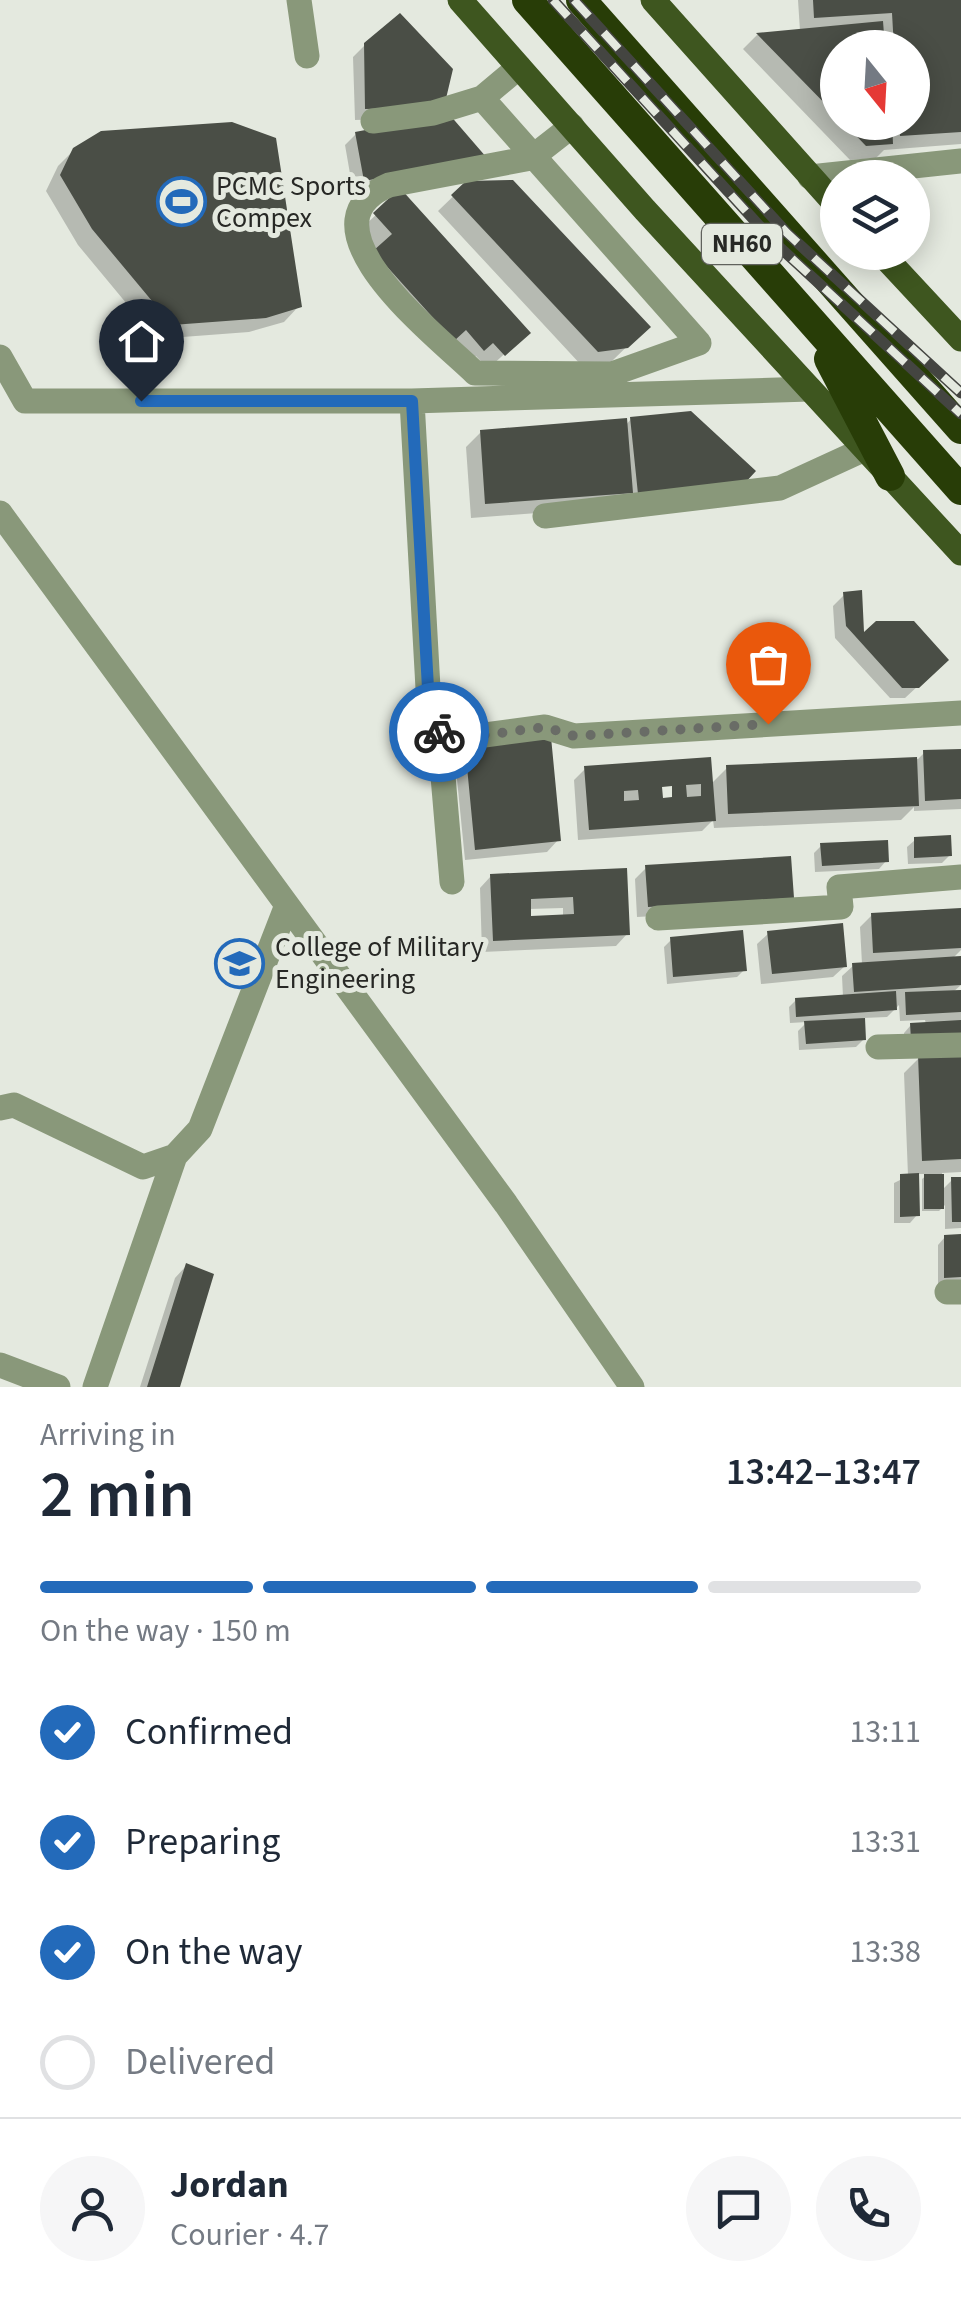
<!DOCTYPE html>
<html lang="en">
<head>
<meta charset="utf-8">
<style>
	body { margin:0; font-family:"Source Sans 3",sans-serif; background:#f6f6f7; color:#1f2937; height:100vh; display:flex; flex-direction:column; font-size:38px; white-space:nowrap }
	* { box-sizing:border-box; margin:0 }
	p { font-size:32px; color:#747a83 }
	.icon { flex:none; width:55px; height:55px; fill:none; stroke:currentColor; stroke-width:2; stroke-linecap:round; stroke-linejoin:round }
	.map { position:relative; height:1387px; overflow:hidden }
	.side { display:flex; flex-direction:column; background:#fff; flex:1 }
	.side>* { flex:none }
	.needle { width:65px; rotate:162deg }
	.controls { position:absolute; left:820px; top:30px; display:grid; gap:20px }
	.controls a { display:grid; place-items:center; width:110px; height:110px; border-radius:50%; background:#fff; box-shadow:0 5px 25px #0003; font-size:50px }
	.pin { position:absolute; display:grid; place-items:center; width:85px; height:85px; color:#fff; margin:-102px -42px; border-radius:50% 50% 50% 0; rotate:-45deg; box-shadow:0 0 10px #0007 }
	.pin .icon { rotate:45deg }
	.courier { position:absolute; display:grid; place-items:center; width:100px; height:100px; margin:-50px; border:8px solid #236aba; border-radius:50%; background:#fff; color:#222; box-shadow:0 2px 12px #0007 }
	.head em { font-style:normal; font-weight:600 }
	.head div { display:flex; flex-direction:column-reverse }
	.head { display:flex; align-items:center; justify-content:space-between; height:170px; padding:0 40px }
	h1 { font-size:65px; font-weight:600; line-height:75px }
	.bar { display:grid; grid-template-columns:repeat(4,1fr); gap:15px 10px; align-content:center; height:120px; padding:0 40px }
	.bar i { height:12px; border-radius:8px; background:#e0e1e3 }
	.bar .active { background:#236aba }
	.bar p { grid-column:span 4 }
	.line { display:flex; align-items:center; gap:25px; padding:0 40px; border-top:2px solid #e0e1e3 }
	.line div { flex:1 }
	.round { display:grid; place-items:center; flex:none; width:105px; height:105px; border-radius:52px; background:#f6f6f7 }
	ol { padding:0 40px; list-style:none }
	li { display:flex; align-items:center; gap:30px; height:110px }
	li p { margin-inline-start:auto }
	li .icon { padding:10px; border-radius:50%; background:#236aba; color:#fff; stroke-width:4 }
	li:last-child { color:#747a83 }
	li i { width:55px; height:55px; border:5px solid #e0e1e3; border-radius:50% }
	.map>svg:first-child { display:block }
</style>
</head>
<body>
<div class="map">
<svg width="961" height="1387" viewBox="0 0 961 1387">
	<rect width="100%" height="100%" fill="#e4e9df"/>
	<!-- shadow -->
	<path fill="#0003" fill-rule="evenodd" d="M798 0H961V144L884 150 876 158 850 160 743 49 757 35 800 31ZM838 48H912V122H838Z
		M365 45 427 118 355 120 353 57Z
		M356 134 473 168 353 191 345 145Z
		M74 150 299 306 284 322 249 332 156 339 78 245 46 191 58 166Z
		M467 183 647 327 611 362 582 366 438 211Z
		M400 192 512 347 488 369 476 356 468 364 438 354 360 230Z
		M631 419 752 471 615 507 471 518 466 447 481 432 625 426Z
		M845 594 861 638 946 660 905 698H890L835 638 833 606Z
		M466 748 558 840 547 852 465 860 455 759Z
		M961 751V809L914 811V807L901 820 714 828 713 820 702 831 578 840 574 780 585 769 711 784 727 768 918 759 924 753ZM674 784 675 799 661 801 659 785Z
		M915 840 950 855 942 863 908 864 907 847Z
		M822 845 886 861 879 869 815 872 814 853Z
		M646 868 780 909 637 917 635 879Z
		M625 871 627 934 616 946 482 952 480 888 491 876ZM563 908V917L529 918V909Z
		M961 910V950L952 959 961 985 952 993H961V1042L904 1046V1033L911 1025 926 1024 925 1020 900 1021 899 1005 887 1017 863 1018 864 1039 856 1047 799 1050 798 1031 807 1022 790 1023 789 1007 796 1000 843 997 842 976 854 965 862 964 860 927 872 915Z
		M769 933 845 966 833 977 761 984 757 944Z
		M671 940 744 970 737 977 667 984 664 947Z
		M961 1056V1172L942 1173V1190L952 1180H961V1228L945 1229V1205L939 1211H922V1179L928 1174H917V1215L910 1223H894V1183L908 1176 904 1073 919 1058Z
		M945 1237H961V1284H938V1245Z
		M186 1266 178 1387H140L175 1278Z"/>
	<!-- building -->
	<path fill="#4a4e46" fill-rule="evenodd" d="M813 0H961V132L900 136 899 122H912V48H894L892 13 814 18Z
		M400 13 453 69 444 107 365 109 364 43Z
		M883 21 885 48H838V117L756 33Z
		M449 114 487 158 364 181 355 132Z
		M232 122 276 138 302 307 266 318 172 325 92 229 60 175 73 148 101 131Z
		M843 122H892L893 144 866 146Z
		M513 180 651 327 628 348 598 352 451 195 466 181Z
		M400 188 531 333 505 356 493 343 484 351 466 330 454 341 373 251 392 234 373 213Z
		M691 411 756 471 744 484 638 494 630 417Z
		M627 418 633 493 485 504 480 430Z
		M862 590 864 632 876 621H914L949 660 919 688H902L846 626 843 592Z
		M551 737 561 841 475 850 465 746Z
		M961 749V799L925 801 923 750Z
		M711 757 716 821 589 830 584 766ZM701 784V796L687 797 686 785ZM672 786V797L663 798 662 787ZM638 790 639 800 624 801V791Z
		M917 757 919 806 728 814 726 765Z
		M951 835 952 856 914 858V837Z
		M888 840 889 862 822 866 820 843Z
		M791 856 794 898 648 907 645 865Z
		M627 868 630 935 493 941 490 874ZM573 897 574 914 531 916V899Z
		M961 908V948L873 953 871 913Z
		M843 923 847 967 772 974 767 931Z
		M743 930 747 971 673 977 670 937Z
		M961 956V985L854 992 852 963Z
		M961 990V1012L906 1015 905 992Z
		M896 991 897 1010 796 1017 795 998Z
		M865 1018 866 1040 806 1044 804 1021Z
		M961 1020V1036L911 1040 910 1023Z
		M961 1053V1159L922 1161 918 1055Z
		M919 1173 920 1216 900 1217V1174Z
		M924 1174H944V1209H924Z
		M951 1177H961V1222H952Z
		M961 1234V1277L944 1278V1235Z
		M186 1263 214 1274 180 1387H147Z"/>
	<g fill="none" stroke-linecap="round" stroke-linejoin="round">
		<!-- minor -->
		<path stroke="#89987a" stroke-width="25" d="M299 0 307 56
			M482 98 699 343 612 374 475 373C438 337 293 225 389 185L531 158 572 126
			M373 121 433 113 482 98 519 67
			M810 177 961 161
			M0 357 25 401H412L810 389
			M412 401 429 706 440 741
			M0 513 506 1204 632 1387
			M545 516 780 488 865 449
			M452 882 440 741 545 727 574 736 961 713
			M658 918 841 907 839 887 961 877
			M878 1047 961 1045
			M0 1108 14 1105 143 1167 175 1156 200 1129 287 905
			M947 1292H961
			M0 1365 58 1387
			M95 1387 175 1156"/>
		<!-- major -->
		<path stroke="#3e561f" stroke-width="25" d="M460 0 645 210 961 553
			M653 0 838 207
			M880 252 961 339"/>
		<!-- highway -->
		<path stroke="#283d07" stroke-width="30" d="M527 0 961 490
			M581 0 961 429
			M829 359 890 476"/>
		<defs>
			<path id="rail" d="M553 0 775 243 961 414
				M574 0 787 233 961 393"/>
		</defs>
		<!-- rail casing -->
		<use href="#rail" stroke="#444541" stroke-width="11"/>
		<!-- rail -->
		<use href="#rail" stroke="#e4e9df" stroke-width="8" stroke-dasharray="22" stroke-linecap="butt"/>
	</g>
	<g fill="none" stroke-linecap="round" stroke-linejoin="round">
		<!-- done -->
		<path stroke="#696c66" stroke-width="10" stroke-dasharray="0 18" d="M439 732 440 741 545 727 574 736 768 724"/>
		<!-- route -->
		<path stroke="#236aba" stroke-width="12" d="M141 401H412L429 706 439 732"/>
	</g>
	<!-- icons -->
	<defs>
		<symbol id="stadium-ring" viewBox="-11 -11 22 22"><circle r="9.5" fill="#e4e9df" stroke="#236aba" stroke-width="1.5"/><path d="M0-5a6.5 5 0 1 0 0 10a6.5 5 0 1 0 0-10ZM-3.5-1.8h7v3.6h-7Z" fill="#236aba"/></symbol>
		<symbol id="university-ring" viewBox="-11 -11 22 22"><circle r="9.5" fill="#e4e9df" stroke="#236aba" stroke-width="1.5"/><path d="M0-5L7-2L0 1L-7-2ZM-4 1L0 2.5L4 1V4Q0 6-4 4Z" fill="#236aba"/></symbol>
	</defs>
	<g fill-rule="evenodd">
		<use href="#stadium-ring" x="154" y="174" width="55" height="55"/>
		<use href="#university-ring" x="212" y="936" width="55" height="55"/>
	</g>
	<g text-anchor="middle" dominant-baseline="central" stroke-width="10" stroke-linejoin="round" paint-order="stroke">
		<!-- shield labels -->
		<rect fill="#e4e9df" stroke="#60625d" stroke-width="2.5" x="702" y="224" width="80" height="40" rx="8"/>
		<g font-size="25" font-weight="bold" fill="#272825">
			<text x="742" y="244">NH60</text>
		</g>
		<!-- poi labels -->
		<g font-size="28" fill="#272825" stroke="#e4e9df" text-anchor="start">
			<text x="216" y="186">PCMC Sports<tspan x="216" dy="32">Compex</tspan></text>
			<text x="275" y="947">College of Military<tspan x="275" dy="32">Engineering</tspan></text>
		</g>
	</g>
</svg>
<div class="controls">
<a><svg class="needle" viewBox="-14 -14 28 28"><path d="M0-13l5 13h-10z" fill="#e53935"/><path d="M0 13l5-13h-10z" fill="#747a83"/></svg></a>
<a><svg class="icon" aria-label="layers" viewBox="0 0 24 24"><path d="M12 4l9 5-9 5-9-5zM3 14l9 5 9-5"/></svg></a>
</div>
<div class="pin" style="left:768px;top:724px;background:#ea580c"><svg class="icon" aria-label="bag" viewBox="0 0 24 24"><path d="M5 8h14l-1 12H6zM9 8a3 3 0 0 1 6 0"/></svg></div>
<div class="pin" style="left:141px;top:401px;background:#1f2937"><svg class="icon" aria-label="home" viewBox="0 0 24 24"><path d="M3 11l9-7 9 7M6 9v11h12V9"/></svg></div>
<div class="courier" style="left:439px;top:732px"><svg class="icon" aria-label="bike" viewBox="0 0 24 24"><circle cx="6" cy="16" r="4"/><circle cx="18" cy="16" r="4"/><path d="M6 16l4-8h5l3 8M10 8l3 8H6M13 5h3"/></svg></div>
</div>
<section class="side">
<div class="head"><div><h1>2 min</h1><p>Arriving in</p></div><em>13:42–13:47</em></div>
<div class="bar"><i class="active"></i><i class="active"></i><i class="active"></i><i></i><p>On the way · 150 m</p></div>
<ol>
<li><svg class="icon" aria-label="check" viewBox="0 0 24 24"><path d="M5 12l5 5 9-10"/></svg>Confirmed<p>13:11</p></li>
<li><svg class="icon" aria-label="check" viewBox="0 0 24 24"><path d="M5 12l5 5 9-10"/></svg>Preparing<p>13:31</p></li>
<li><svg class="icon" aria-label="check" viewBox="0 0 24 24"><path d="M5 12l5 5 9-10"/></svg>On the way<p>13:38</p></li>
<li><i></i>Delivered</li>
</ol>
<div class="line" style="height:180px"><a class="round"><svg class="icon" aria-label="person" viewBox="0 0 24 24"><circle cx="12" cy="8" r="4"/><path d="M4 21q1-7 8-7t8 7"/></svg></a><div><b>Jordan</b><p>Courier · 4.7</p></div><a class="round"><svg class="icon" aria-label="chat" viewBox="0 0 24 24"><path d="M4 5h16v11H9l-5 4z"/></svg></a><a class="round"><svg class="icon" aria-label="phone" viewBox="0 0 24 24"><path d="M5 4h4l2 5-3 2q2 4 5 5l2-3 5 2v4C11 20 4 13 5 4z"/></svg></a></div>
</section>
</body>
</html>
